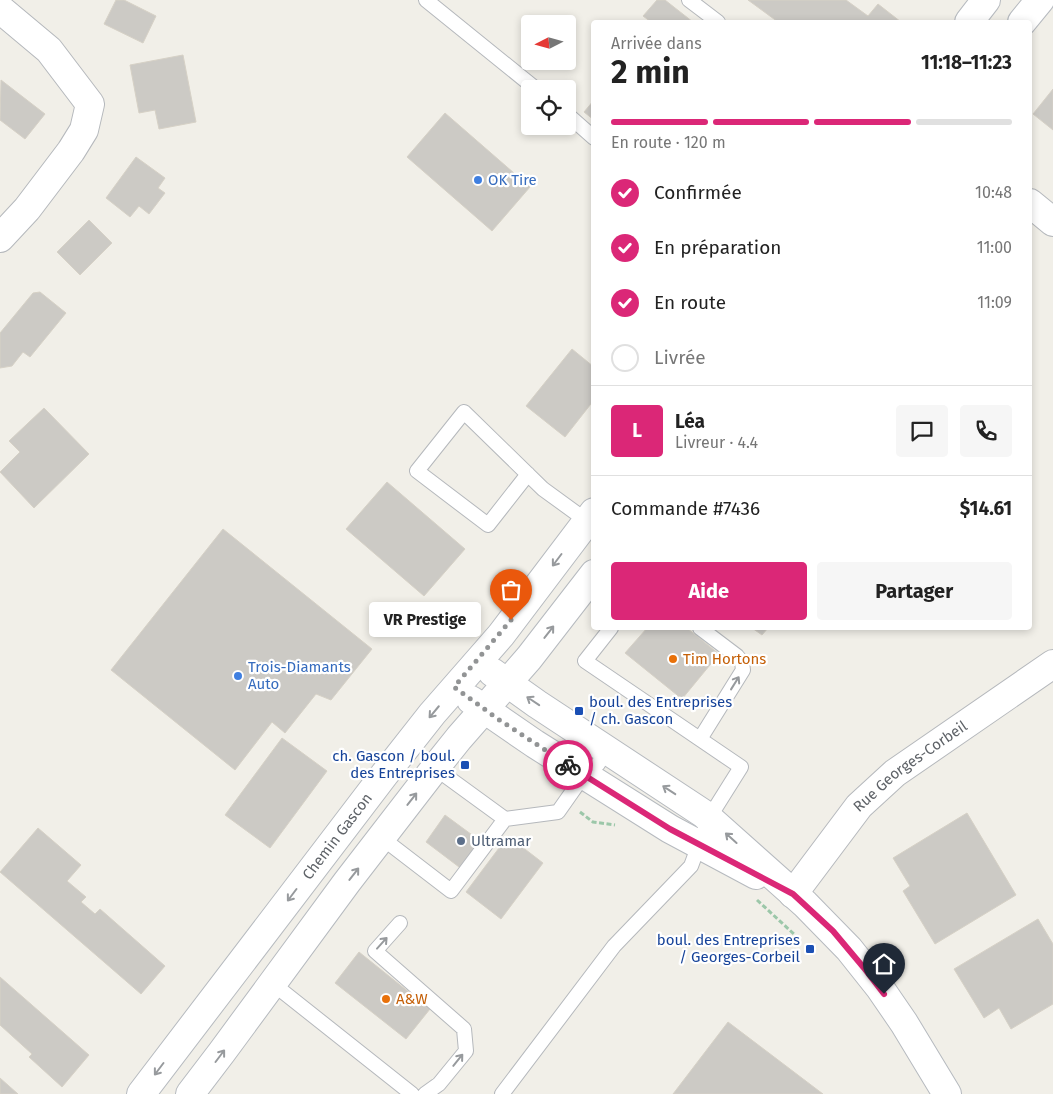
<!DOCTYPE html>
<html lang="fr">
<head>
<meta charset="utf-8">
<style>
	body { margin:0; font-family:"Fira Sans",sans-serif; background:#f6f6f6; color:#222; height:100vh; display:flex; flex-direction:column; font-size:19px; white-space:nowrap }
	* { box-sizing:border-box; margin:0 }
	p { font-size:16px; color:#767676 }
	.icon { flex:none; width:28px; height:28px; fill:none; stroke:currentColor; stroke-width:2; stroke-linecap:round; stroke-linejoin:round }
	.map { position:relative; flex:1; overflow:hidden }
	.panel { position:absolute; left:591px; top:20px; width:441px; height:610px; display:flex; flex-direction:column; background:#fff; border-radius:5px; box-shadow:0 2px 8px #0003 }
	.panel>* { flex:none }
	.needle { width:32px; rotate:264deg }
	.controls { position:absolute; left:521px; top:15px; display:grid; gap:10px }
	.controls a { display:grid; place-items:center; width:55px; height:55px; border-radius:5px; background:#fff; box-shadow:0 2px 8px #0003; font-size:25px }
	.pin { position:absolute; display:grid; place-items:center; width:42px; height:42px; color:#fff; margin:-51px -21px; border-radius:50% 50% 50% 0; rotate:-45deg; box-shadow:0 0 5px #0007 }
	.pin .icon { rotate:45deg }
	.courier { position:absolute; display:grid; place-items:center; width:50px; height:50px; margin:-25px; border:4px solid #db2777; border-radius:50%; background:#fff; color:#222; box-shadow:0 1px 6px #0007 }
	.bubble { position:absolute; height:35px; border-radius:5px; background:#fff; box-shadow:0 2px 8px #0003; font-size:16px; font-weight:700; line-height:35px; text-align:center }
	.overview em { font-style:normal; font-weight:700 }
	.overview div { display:flex; flex-direction:column-reverse }
	.overview { display:flex; align-items:center; justify-content:space-between; height:85px; padding:0 20px }
	h1 { font-size:32px; font-weight:700; line-height:38px }
	.bar { display:grid; grid-template-columns:repeat(4,1fr); gap:8px 5px; align-content:center; height:60px; padding:0 20px }
	.bar i { height:6px; border-radius:4px; background:#e0e0e0 }
	.bar .current { background:#db2777 }
	.bar p { grid-column:span 4 }
	.line { display:flex; align-items:center; gap:12px; padding:0 20px; border-top:1px solid #e0e0e0 }
	.line div { flex:1 }
	.round { display:grid; place-items:center; flex:none; width:52px; height:52px; border-radius:5px; background:#f6f6f6 }
	ol { padding:0 20px; list-style:none }
	li { display:flex; align-items:center; gap:15px; height:55px }
	li p { margin-inline-start:auto }
	li .icon { padding:5px; border-radius:50%; background:#db2777; color:#fff; stroke-width:4 }
	li:last-child { color:#767676 }
	li i { width:28px; height:28px; border:2px solid #e0e0e0; border-radius:50% }
	.cta { display:flex; gap:10px; margin-top:auto; padding:10px 20px }
	.cta a { flex:1; height:58px; border-radius:5px; background:#db2777; color:#fff; font-size:20px; font-weight:700; line-height:58px; text-align:center }
	.cta a+a { background:#f6f6f6; color:#222 }
	.map>svg:first-child { display:block }
</style>
</head>
<body>
<div class="map">
<svg width="1053" height="1094" viewBox="0 0 1053 1094">
	<rect width="100%" height="100%" fill="#f1efe8"/>
	<!-- building -->
	<path fill="#cccac5" stroke="#d6d1c6" d="M116 0H124L156 16 143 43 104 24Z
		M657 0H665L693 22H651L643 16Z
		M748 0H846L868 16 878 4 901 22H778Z
		M183 55 196 122 159 129 155 110 139 113 130 65Z
		M1 80 45 114 25 139 0 120Z
		M1053 89V130L1033 114Z
		M594 100V120L584 112Z
		M445 113 530 187 492 231 407 157Z
		M136 157 165 178 158 188 165 193 149 214 139 206 130 217 106 198Z
		M89 220 112 243 80 275 57 252Z
		M40 292 66 313 30 357 23 352 12 366 0 368V333L33 293Z
		M572 349 594 367V400L565 437 526 406Z
		M44 408 89 454 34 508 0 472 20 452 9 441Z
		M387 482 465 549 424 596 346 529Z
		M223 529 372 649 331 700 316 694 285 733 272 722 235 770 111 670Z
		M647 628H687L719 654 682 699 625 653Z
		M752 628H768L762 635Z
		M282 738 327 771 270 848 225 815Z
		M967 813 1016 895 935 944 903 891 910 886 893 858Z
		M445 815 483 843 463 870 426 842Z
		M38 828 81 865 67 881 86 897 81 902 95 914 100 909 165 966 141 994 0 872Z
		M508 836 543 863 501 919 466 892Z
		M1038 919 1053 944V1004L1011 1029 999 1008 984 1018 954 969Z
		M359 952 430 1009 406 1039 335 983Z
		M0 977 89 1055 62 1087 29 1057 32 1054 0 1025Z
		M728 1022 823 1094H673Z
		M0 1078 18 1094H0Z"/>
	<g fill="none" stroke-linecap="round" stroke-linejoin="round">
		<defs>
			<path id="lane" d="M426 0 536 89
				M689 0 718 22
				M568 115 594 138
				M528 474 488 525 417 471 464 412 543 489 587 521
				M700 739 743 670 742 662 737 656 700 628
				M435 768 505 819 558 812 584 775 598 764 607 750
				M382 838 451 891 505 819
				M400 923 375 951 464 1029 466 1051 439 1084 425 1094
				M272 983 412 1094
				M502 1094 614 946 691 866 709 818 741 767 585 661 611 628"/>
			<g id="street">
				<path d="M0 9 49 50 90 104 84 130 71 151 27 209 0 238"/>
				<path d="M1030 203 1053 222"/>
				<path id="s1" d="M793 894 859 806 895 773 1053 664"/>
			</g>
			<g id="secondary">
				<path d="M969 22 986 0"/>
				<path d="M1022 22 1040 0"/>
				<path d="M492 672 537 704 704 814 805 904 849 949 880 988 904 1023 947 1094"/>
				<path d="M471 700 535 744 670 829 756 875"/>
				<path id="s2" d="M141 1094 384 775 432 714 501 635 594 512"/>
				<path d="M190 1094 222 1052 347 882 435 768 459 738 529 658 594 574"/>
			</g>
		</defs>
		<!-- lane casing -->
		<use href="#lane" stroke="#b5b8bc" stroke-width="16"/>
		<!-- street casing -->
		<use href="#street" stroke="#b5b8bc" stroke-width="30"/>
		<!-- secondary casing -->
		<use href="#secondary" stroke="#b6babf" stroke-width="30"/>
		<!-- path -->
		<path stroke="#9cc7a9" stroke-width="3" stroke-dasharray="5 2.5" stroke-linecap="butt" d="M580 812 593 822 615 825
			M757 900 795 935"/>
		<!-- lane -->
		<use href="#lane" stroke="#fff" stroke-width="14"/>
		<!-- street -->
		<use href="#street" stroke="#fff" stroke-width="28"/>
		<!-- secondary -->
		<use href="#secondary" stroke="#fff" stroke-width="28"/>
	</g>
	<!-- one-way arrows -->
	<defs><path id="oneway-shaft" d="M-6 0H5M1.5-3L5.5 0L1.5 3" fill="none" stroke-width="1.6" stroke-linecap="round" stroke-linejoin="round" transform="scale(1.25)"/></defs>
	<g stroke="#979a9d">
		<use href="#oneway-shaft" transform="translate(557 560) rotate(127)"/>
		<use href="#oneway-shaft" transform="translate(549 632) rotate(-52)"/>
		<use href="#oneway-shaft" transform="translate(735 683) rotate(-58)"/>
		<use href="#oneway-shaft" transform="translate(533 701) rotate(-146)"/>
		<use href="#oneway-shaft" transform="translate(434 712) rotate(130)"/>
		<use href="#oneway-shaft" transform="translate(669 790) rotate(-147)"/>
		<use href="#oneway-shaft" transform="translate(412 799) rotate(-52)"/>
		<use href="#oneway-shaft" transform="translate(731 838) rotate(-138)"/>
		<use href="#oneway-shaft" transform="translate(354 874) rotate(-52)"/>
		<use href="#oneway-shaft" transform="translate(292 895) rotate(127)"/>
		<use href="#oneway-shaft" transform="translate(382 943) rotate(-48)"/>
		<use href="#oneway-shaft" transform="translate(220 1056) rotate(-53)"/>
		<use href="#oneway-shaft" transform="translate(458 1060) rotate(-51)"/>
		<use href="#oneway-shaft" transform="translate(159 1069) rotate(127)"/>
	</g>
	<g fill="none" stroke-linecap="round" stroke-linejoin="round">
		<!-- done -->
		<path stroke="#929495" stroke-width="5" stroke-dasharray="0 9" d="M511 620 454 687 498 719 568 765"/>
		<!-- route -->
		<path stroke="#db2777" stroke-width="6" d="M568 765 670 829 793 894 833 931 864 968 884 994"/>
	</g>
	<!-- markers -->
	<g fill="#3f7fe0" stroke="#fff" stroke-width="2">
		<circle cx="478" cy="180" r="5"/>
		<circle cx="238" cy="676" r="5"/>
	</g>
	<g fill="#e8710a" stroke="#fff" stroke-width="2">
		<circle cx="673" cy="659" r="5"/>
		<circle cx="386" cy="999" r="5"/>
	</g>
	<g fill="#1a4fb4" stroke="#fff" stroke-width="2">
		<rect x="574" y="706" width="10" height="10" rx="2.5"/>
		<rect x="460" y="760" width="10" height="10" rx="2.5"/>
		<rect x="805" y="944" width="10" height="10" rx="2.5"/>
	</g>
	<circle fill="#5c6f8a" stroke="#fff" stroke-width="2" cx="461" cy="841" r="5"/>
	<g text-anchor="middle" dominant-baseline="central" stroke-width="4.5" stroke-linejoin="round" paint-order="stroke">
		<!-- shop labels -->
		<g font-size="15" fill="#366cbe" stroke="#fff" text-anchor="start">
			<text x="488" y="180">OK Tire</text>
			<text x="248" y="667">Trois-Diamants<tspan x="248" dy="17">Auto</tspan></text>
		</g>
		<!-- food labels -->
		<g font-size="15" fill="#c56008" stroke="#fff" text-anchor="start">
			<text x="683" y="659">Tim Hortons</text>
			<text x="396" y="999">A&amp;W</text>
		</g>
		<!-- transit labels -->
		<g font-size="15" fill="#164399" stroke="#fff" text-anchor="end">
			<text x="589" y="702" text-anchor="start">boul. des Entreprises<tspan x="589" dy="17">/ ch. Gascon</tspan></text>
			<text x="455" y="756">ch. Gascon / boul.<tspan x="455" dy="17">des Entreprises</tspan></text>
			<text x="800" y="940">boul. des Entreprises<tspan x="800" dy="17">/ Georges-Corbeil</tspan></text>
		</g>
		<!-- street labels -->
		<g font-size="15" fill="#5f6368" stroke="#fff">
			<text stroke="none"><textPath href="#s1" startOffset="175">Rue Georges-Corbeil</textPath></text>
			<text stroke="none"><textPath href="#s2" startOffset="324">Chemin Gascon</textPath></text>
		</g>
		<!-- service labels -->
		<g font-size="15" fill="#4e5e75" stroke="#fff" text-anchor="start">
			<text x="471" y="841">Ultramar</text>
		</g>
	</g>
</svg>
<div class="controls">
<a><svg class="needle" viewBox="-14 -14 28 28"><path d="M0-13l5 13h-10z" fill="#e53935"/><path d="M0 13l5-13h-10z" fill="#767676"/></svg></a>
<a><svg class="icon" aria-label="locate" viewBox="0 0 24 24"><circle cx="12" cy="12" r="6"/><path d="M12 2v4M12 18v4M2 12h4M18 12h4"/></svg></a>
</div>
<div class="pin" style="left:511px;top:620px;background:#ea580c"><svg class="icon" aria-label="bag" viewBox="0 0 24 24"><path d="M5 8h14l-1 12H6zM9 8a3 3 0 0 1 6 0"/></svg></div>
<div class="pin" style="left:884px;top:994px;background:#1f2937"><svg class="icon" aria-label="home" viewBox="0 0 24 24"><path d="M3 11l9-7 9 7M6 9v11h12V9"/></svg></div>
<div class="courier" style="left:568px;top:765px"><svg class="icon" aria-label="bike" viewBox="0 0 24 24"><circle cx="6" cy="16" r="4"/><circle cx="18" cy="16" r="4"/><path d="M6 16l4-8h5l3 8M10 8l3 8H6M13 5h3"/></svg></div>
<div class="bubble" style="left:369px;top:602px;width:112px">VR Prestige</div>
<section class="panel">
<div class="overview"><div><h1>2 min</h1><p>Arrivée dans</p></div><em>11:18–11:23</em></div>
<div class="bar"><i class="current"></i><i class="current"></i><i class="current"></i><i></i><p>En route · 120 m</p></div>
<ol>
<li><svg class="icon" aria-label="check" viewBox="0 0 24 24"><path d="M5 12l5 5 9-10"/></svg>Confirmée<p>10:48</p></li>
<li><svg class="icon" aria-label="check" viewBox="0 0 24 24"><path d="M5 12l5 5 9-10"/></svg>En préparation<p>11:00</p></li>
<li><svg class="icon" aria-label="check" viewBox="0 0 24 24"><path d="M5 12l5 5 9-10"/></svg>En route<p>11:09</p></li>
<li><i></i>Livrée</li>
</ol>
<div class="line" style="height:90px"><b class="round" style="background:#db2777;color:#fff">L</b><div><b>Léa</b><p>Livreur · 4.4</p></div><a class="round"><svg class="icon" aria-label="chat" viewBox="0 0 24 24"><path d="M4 5h16v11H9l-5 4z"/></svg></a><a class="round"><svg class="icon" aria-label="phone" viewBox="0 0 24 24"><path d="M5 4h4l2 5-3 2q2 4 5 5l2-3 5 2v4C11 20 4 13 5 4z"/></svg></a></div>
<div class="line" style="height:65px"><div>Commande #7436</div><b>$14.61</b></div>
<div class="cta"><a>Aide</a><a>Partager</a></div>
</section>
</div>
</body>
</html>
